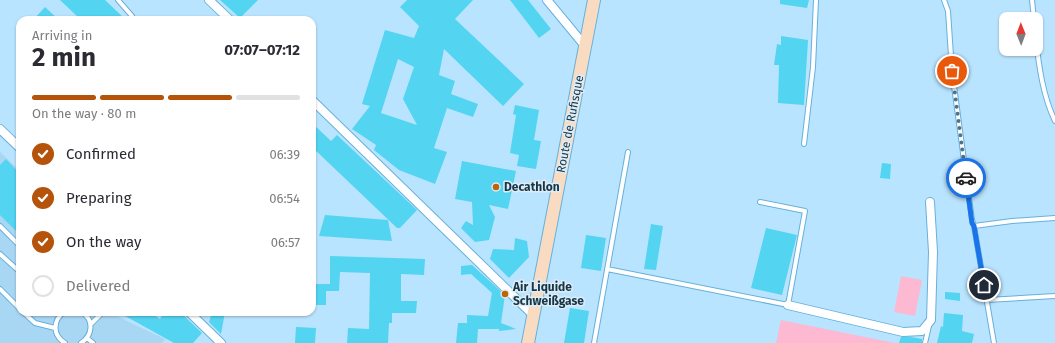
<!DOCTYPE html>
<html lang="en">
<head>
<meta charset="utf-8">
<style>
	body { margin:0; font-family:"Fira Sans",sans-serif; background:#f7f7f7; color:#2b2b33; height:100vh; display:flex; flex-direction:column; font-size:15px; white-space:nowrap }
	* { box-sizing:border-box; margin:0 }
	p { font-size:13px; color:#7c7c81 }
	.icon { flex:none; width:22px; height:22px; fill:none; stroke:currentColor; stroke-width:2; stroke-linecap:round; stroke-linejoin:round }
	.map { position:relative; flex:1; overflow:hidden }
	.details { position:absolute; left:16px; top:16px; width:300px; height:300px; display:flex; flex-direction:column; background:#fff; border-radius:12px; box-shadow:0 1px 3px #0004 }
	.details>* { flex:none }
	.needle { width:26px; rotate:359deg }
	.fabs { position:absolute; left:999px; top:12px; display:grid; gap:8px }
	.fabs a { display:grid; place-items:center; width:44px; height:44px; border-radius:8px; background:#fff; box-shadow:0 1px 3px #0004; font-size:20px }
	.pin { position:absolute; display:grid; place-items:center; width:34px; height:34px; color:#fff; margin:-17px; border:2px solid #fff; border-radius:50%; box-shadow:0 1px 4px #0007 }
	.courier { position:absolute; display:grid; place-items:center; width:40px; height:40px; margin:-20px; border:3px solid #1a73e8; border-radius:50%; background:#fff; color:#222; box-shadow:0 1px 5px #0007 }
	.summary em { font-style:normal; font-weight:700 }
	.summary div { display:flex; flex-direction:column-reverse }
	.summary { display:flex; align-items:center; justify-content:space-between; height:68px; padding:0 16px }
	h1 { font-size:26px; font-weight:700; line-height:30px }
	.bar { display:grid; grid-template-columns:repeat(4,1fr); gap:6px 4px; align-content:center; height:48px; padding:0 16px }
	.bar i { height:5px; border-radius:3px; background:#e1e1e2 }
	.bar .active { background:#b45309 }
	.bar p { grid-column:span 4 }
	ol { padding:0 16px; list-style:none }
	li { display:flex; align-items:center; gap:12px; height:44px }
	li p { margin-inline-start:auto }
	li .icon { padding:4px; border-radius:50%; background:#b45309; color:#fff; stroke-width:4 }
	li:last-child { color:#7c7c81 }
	li i { width:22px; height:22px; border:2px solid #e1e1e2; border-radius:50% }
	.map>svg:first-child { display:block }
</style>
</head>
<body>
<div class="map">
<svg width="1055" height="343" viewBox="0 0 1055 343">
	<rect width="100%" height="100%" fill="#b9e4ff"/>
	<!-- built -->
	<path fill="#a8d7f4" d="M0 152 20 171V312H108L165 339 162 343H0Z"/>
	<!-- green -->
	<path fill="#fdb9d1" d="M901 276 922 280 915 316 894 312Z
		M781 320 895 343H776Z"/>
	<!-- building -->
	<path fill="#53d4f1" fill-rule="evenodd" d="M60 0H105L126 20H81Z
		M220 0H258L240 18Z
		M407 0H473L455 19 524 84 503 106 444 49 439 75 455 81 451 94 478 104 473 117 447 108 434 148 447 152 435 184 399 170 374 150 376 145 352 129 370 106 362 104 385 30 414 38 419 26 400 7ZM398 59 414 67 403 99 417 125 381 113Z
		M510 0H528L551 29 539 38Z
		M780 0H809L807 8 780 4Z
		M45 7 59 20H33Z
		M781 36 808 40 804 105 778 103 779 65H774L777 44 781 45Z
		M515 105 539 110 534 140 541 141 536 169 517 166 519 155 510 153 516 115 513 114Z
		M312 123 331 141 337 135 417 210 400 228H397L312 147Z
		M6 159 20 174V235L0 215V165Z
		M462 161 516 171 508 209 489 205 495 217 489 240 475 242 461 228 466 221 473 225 472 202 455 199Z
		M882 163 891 164 890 179 880 178Z
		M325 215 388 220 392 241 319 236Z
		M651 224 663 226 656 270 644 269Z
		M766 228 797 235 782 295 751 288Z
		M586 235 606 238 601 271 581 268Z
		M515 238 527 241 529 257 509 278 490 259 493 249 514 250Z
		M330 256 425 259 424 275 401 274V301H417L416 313H392V323H389L388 343H347L348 328 369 329 370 273 340 272 339 291H326V305H312V284H330Z
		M472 265 505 295 501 323 516 329 499 331V329H478L477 343H456L458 323H467V315L488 316 492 293 471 274 461 275V266Z
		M945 292 960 293V301L945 299Z
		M570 308 589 311 584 343H564Z
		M118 312H150L160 319 164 312H180L202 333 193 343H174Z
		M212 312H225L221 334 209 322Z
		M944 313 963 315 962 331 974 334 972 343H937L941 326 943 327Z
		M296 327 316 328 315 343H295Z
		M901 337H911L922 339V343H899Z"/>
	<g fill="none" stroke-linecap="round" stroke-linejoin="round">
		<defs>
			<path id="lane" d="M118 0 132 16
				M944 0 948 11 952 71 972 220 974 226 994 343
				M1032 0 1034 19
				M1036 40C1039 67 1043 96 1055 121
				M804 144 813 67 816 0
				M0 226 20 246
				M974 226 1012 221 1055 218
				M0 254 20 272
				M607 269 788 305 805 211 760 202
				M0 289 20 309
				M987 300 1055 296
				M23 312 35 323 55 328
				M64 312C53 320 52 335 65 343
				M91 324 103 312
				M87 338 93 343
				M81 343C93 335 94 320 82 312
				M594 343 628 152
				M925 343 929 326"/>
			<path id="street" d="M209 0 230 20
				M547 0 585 46
				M312 100 533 315
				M0 129 20 148
				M788 305 903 332 922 331 931 320 933 252 930 202
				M189 312 221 343"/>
			<path id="secondary" d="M528 343 594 0"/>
		</defs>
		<!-- lane casing -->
		<use href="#lane" stroke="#66b0dc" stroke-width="6"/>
		<!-- street casing -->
		<use href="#street" stroke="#66b0dc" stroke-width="10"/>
		<!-- secondary casing -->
		<use href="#secondary" stroke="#66b0dc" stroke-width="14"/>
		<!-- lane -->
		<use href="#lane" stroke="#fff" stroke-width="4"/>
		<!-- street -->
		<use href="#street" stroke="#fff" stroke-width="8"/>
		<!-- secondary -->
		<use href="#secondary" stroke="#f9dbc2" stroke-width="12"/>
	</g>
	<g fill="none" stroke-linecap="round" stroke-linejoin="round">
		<!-- done -->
		<path stroke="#4f7387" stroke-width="4" stroke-dasharray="0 7.2" d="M952 71 966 178"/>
		<!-- route -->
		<path stroke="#1a73e8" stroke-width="5" d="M966 178 972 223 974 226 984 285"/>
	</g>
	<!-- markers -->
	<g fill="#bd6405" stroke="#deecf6" stroke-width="1.5">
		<circle cx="496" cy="187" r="4"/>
		<circle cx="505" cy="294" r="4"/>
	</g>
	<g text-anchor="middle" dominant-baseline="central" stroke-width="3" stroke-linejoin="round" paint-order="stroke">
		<!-- street labels -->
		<g font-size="12" fill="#163647" stroke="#deecf6">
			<text transform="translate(570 124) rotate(-79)">Route de Rufisque</text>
		</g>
		<!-- poi labels -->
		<g font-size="12" font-weight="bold" fill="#163647" stroke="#deecf6" text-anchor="start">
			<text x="504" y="187">Decathlon</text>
			<text x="513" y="287">Air Liquide<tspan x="513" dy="14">Schweißgase</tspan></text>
		</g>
	</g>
</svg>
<div class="fabs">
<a><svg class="needle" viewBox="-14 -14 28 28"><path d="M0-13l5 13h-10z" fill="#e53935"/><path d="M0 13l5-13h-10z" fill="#7c7c81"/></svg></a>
</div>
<div class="pin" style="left:952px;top:71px;background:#ea580c"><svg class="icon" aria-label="bag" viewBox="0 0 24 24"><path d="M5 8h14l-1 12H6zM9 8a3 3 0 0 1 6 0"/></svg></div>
<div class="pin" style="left:984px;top:285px;background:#1f2937"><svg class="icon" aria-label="home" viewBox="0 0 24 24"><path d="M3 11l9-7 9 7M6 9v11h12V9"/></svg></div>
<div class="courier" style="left:966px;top:178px"><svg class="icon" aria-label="car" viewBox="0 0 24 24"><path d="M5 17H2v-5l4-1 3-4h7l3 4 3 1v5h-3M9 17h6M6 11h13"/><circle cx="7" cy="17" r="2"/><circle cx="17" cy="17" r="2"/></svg></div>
<section class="details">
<div class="summary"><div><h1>2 min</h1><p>Arriving in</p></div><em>07:07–07:12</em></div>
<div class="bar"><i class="active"></i><i class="active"></i><i class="active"></i><i></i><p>On the way · 80 m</p></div>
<ol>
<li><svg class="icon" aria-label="check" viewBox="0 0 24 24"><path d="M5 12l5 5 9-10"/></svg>Confirmed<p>06:39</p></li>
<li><svg class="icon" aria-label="check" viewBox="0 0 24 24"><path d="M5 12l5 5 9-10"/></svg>Preparing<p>06:54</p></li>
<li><svg class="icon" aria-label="check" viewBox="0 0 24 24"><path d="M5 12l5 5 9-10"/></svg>On the way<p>06:57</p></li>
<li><i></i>Delivered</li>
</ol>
</section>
</div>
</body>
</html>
